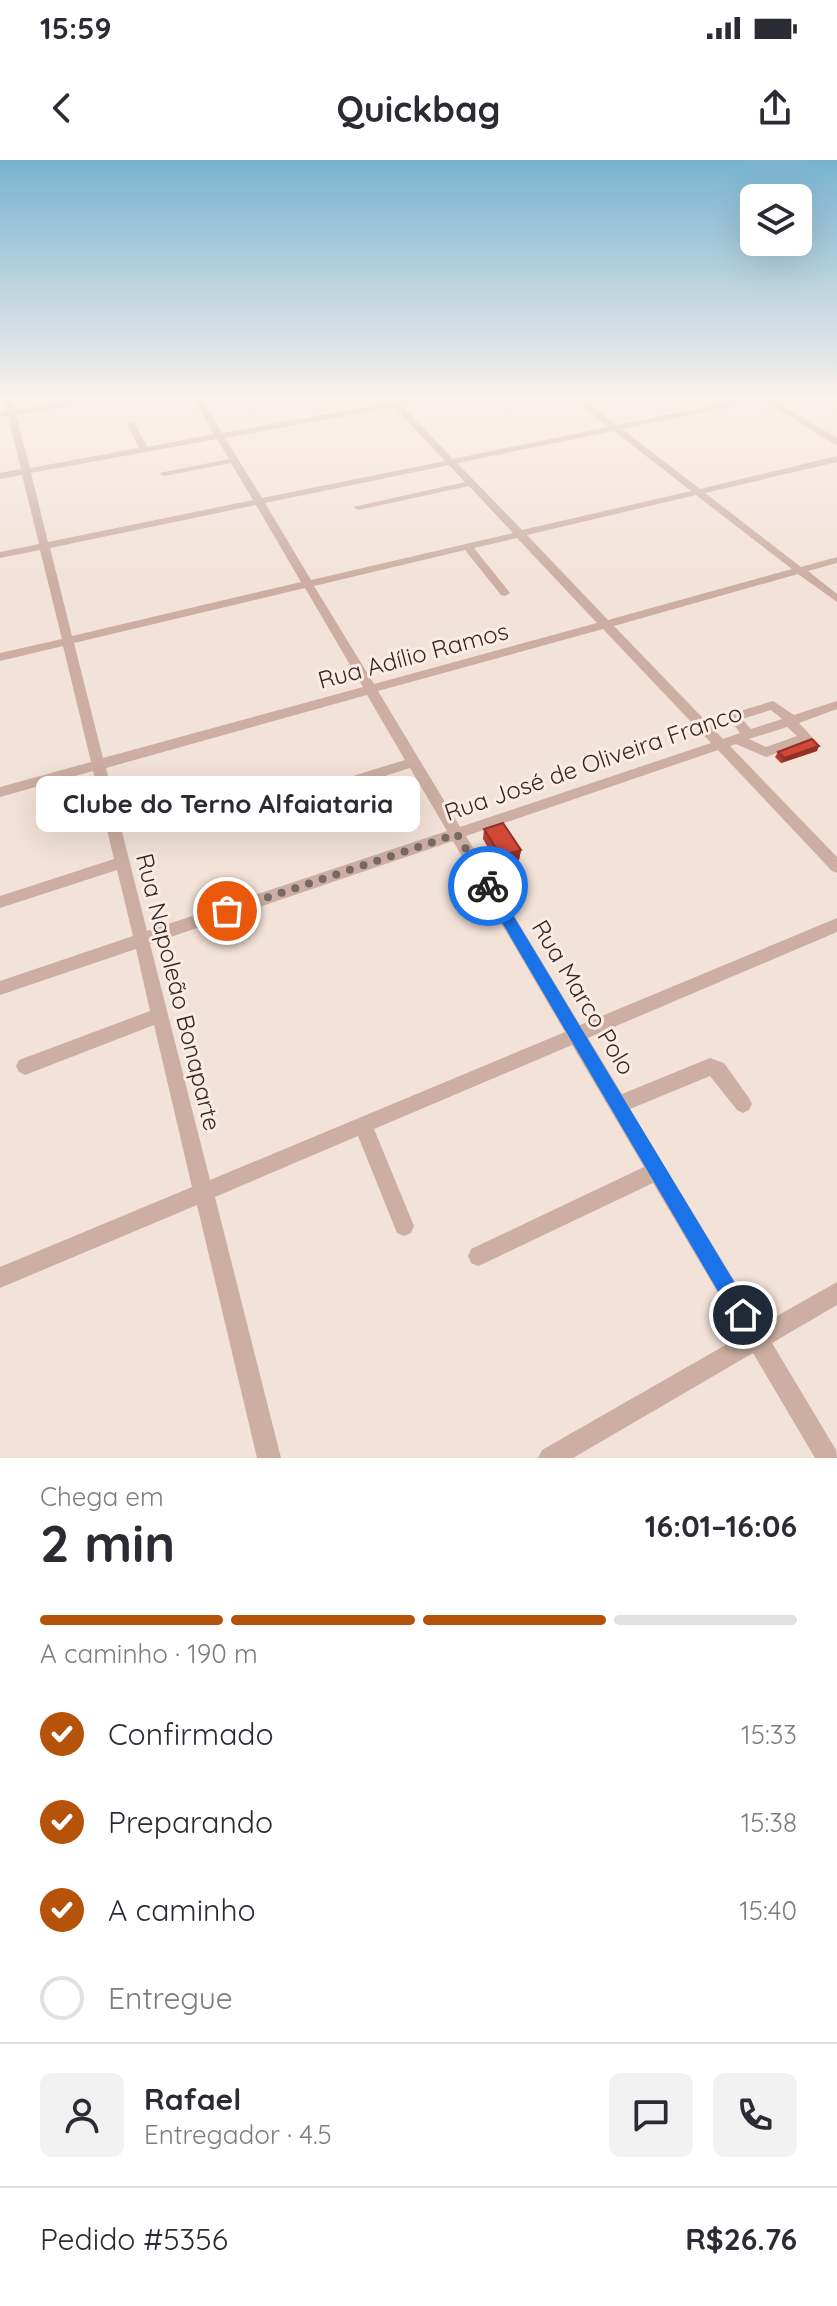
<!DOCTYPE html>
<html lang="pt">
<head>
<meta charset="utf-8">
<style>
	body { margin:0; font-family:Quicksand,sans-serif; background:#f2f2f3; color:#2b2b33; height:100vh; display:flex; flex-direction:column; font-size:30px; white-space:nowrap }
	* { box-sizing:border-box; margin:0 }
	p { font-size:26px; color:#7c7c81 }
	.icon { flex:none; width:44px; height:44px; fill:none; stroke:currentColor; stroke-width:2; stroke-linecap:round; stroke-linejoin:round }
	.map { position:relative; height:1298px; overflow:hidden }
	.drawer { display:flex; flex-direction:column; background:#fff; flex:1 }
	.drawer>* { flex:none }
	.controls { position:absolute; left:740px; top:24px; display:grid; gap:16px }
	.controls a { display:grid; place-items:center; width:72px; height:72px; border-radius:12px; background:#fff; box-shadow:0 8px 32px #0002; font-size:40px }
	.pin { position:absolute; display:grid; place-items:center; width:68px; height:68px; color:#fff; margin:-34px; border:4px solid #fff; border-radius:50%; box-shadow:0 2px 8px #0007 }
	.courier { position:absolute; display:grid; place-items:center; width:80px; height:80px; margin:-40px; border:6px solid #1a73e8; border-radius:50%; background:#fff; color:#222; box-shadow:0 2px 10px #0007 }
	.bubble { position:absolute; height:56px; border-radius:12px; background:#fff; box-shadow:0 8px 32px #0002; font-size:26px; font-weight:700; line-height:56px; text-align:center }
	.headline em { font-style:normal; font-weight:700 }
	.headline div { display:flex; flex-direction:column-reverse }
	.headline { display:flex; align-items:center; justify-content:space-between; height:136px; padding:0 40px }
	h1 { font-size:52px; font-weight:700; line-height:60px }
	.bar { display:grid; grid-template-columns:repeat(4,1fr); gap:12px 8px; align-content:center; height:96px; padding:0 40px }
	.bar i { height:10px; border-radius:6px; background:#e1e1e2 }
	.bar .active { background:#b45309 }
	.bar p { grid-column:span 4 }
	.line { display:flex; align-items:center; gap:20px; padding:0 40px; border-top:2px solid #e1e1e2 }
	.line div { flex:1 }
	.round { display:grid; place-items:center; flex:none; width:84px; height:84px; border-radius:12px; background:#f2f2f3 }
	ol { padding:0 40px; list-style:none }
	li { display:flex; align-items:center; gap:24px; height:88px }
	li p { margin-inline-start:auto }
	li .icon { padding:8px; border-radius:50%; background:#b45309; color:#fff; stroke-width:4 }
	li:last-child { color:#7c7c81 }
	li i { width:44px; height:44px; border:4px solid #e1e1e2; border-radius:50% }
	.status { display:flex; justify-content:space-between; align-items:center; height:56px; padding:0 40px; background:#fff; direction:ltr }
	.status svg { height:22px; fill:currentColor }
	header { display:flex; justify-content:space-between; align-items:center; height:104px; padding:0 40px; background:#fff; font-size:36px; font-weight:700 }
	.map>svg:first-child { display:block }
</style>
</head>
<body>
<div class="status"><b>15:59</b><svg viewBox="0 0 49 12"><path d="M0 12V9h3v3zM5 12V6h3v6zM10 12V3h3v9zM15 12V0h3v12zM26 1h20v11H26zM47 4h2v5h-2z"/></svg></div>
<header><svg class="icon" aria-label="back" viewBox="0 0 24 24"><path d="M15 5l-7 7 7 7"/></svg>Quickbag<svg class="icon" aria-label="share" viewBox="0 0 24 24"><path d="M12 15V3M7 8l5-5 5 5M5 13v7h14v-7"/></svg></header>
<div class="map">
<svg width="837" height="1298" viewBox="0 0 837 1298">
	<rect width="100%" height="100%" fill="#f3e2d7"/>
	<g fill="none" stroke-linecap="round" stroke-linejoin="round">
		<!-- minor -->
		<path fill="#ccafa2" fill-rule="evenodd" d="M4 238H12L15 250 93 238H109L16 255 30 308 139 288 127 264 131 262 135 264 147 287 214 274 193 238H201L222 273 390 243 386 238H394L397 241 432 238 431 240 401 245 453 299 608 267 572 238H580L617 265 752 238H769L837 278V285L834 284 762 240 622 269 700 329 837 296V302L705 333 801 407 837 397V403L808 411 837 434V442L798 414 614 466 723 579 740 573 728 557 730 554 773 541 794 555 837 541V549L799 563 812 577 811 580 766 597 736 584 730 586 837 697V713L832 711 718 590 466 676 580 865 837 758V772L588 878 622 934 710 898 724 903 749 938 752 944 749 950 743 953 737 950 710 916 630 949 761 1165 837 1122V1145L772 1183 836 1290 837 1298H815L753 1193 573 1298H538L542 1290 743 1175 653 1023 485 1103 478 1106 471 1103 468 1096 471 1089 644 1007 572 885 374 969 414 1066 411 1073 404 1076 397 1073 358 976 215 1037 281 1298H257L197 1045 0 1128V1107L192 1027 154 865 25 915 19 912 16 906 19 900 150 851 136 789 0 835V821L133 776 117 710 0 748V736L114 699 93 611 0 637V627L91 602 63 486 0 501V493L62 479 40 390 0 398V392L39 384 22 315 0 319V313L21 309 8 256 0 257V253L7 251ZM394 247 445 301 262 338 225 278ZM614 271 691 331 522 370 457 303ZM217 279 229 299 159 313 164 316 231 303 253 340 48 382 31 313ZM449 305 465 322 353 347 358 350 469 326 513 373 311 420 265 343ZM696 335 792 409 608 460 527 375ZM256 345 301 422 72 476 50 388ZM517 378 597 463 374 524 314 426 465 390 501 435 505 436 510 433 474 388ZM305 428 363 527 103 598 74 483ZM603 469 711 583 460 667 378 531ZM367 535 405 600 320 626 318 630 320 634 325 635 410 608 447 671 147 771 106 608ZM771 550 782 559 751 569 742 559ZM787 567 797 576 766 587 749 579ZM453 681 565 872 210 1020 150 784Z"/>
	</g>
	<!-- wall -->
	<path fill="#b33e30" d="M817 591 781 603 775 597 778 592Z
		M484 669 521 690 519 700 499 706 483 679Z"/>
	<!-- shaded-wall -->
	<path fill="#923227" d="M819 586 817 591 781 603 784 598Z
		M521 690 519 700 499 706 501 696Z"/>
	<!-- building -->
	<path fill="#d04838" stroke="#923227" stroke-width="2" d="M812 579 819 586 784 598 778 592Z
		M503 663 521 690 501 696 484 669Z"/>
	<!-- sky -->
	<linearGradient id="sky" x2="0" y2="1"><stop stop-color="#79b3d0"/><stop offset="0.57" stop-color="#faf2ed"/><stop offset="1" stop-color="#faf2ed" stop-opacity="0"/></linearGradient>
	<rect width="837" height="419" fill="url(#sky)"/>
	<!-- route -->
	<path fill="#1a73e8" d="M488 721 493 722 750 1148 753 1155 750 1162 743 1165 736 1162 483 730 481 726Z"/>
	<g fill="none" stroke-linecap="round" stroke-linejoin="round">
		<!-- done -->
		<path stroke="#786963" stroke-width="8" stroke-dasharray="0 14.4" d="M227 751 457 674 488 726"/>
	</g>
	<g text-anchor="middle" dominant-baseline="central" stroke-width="6" stroke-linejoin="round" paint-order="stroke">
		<!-- street labels -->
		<g font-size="24" fill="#362825" stroke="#fbede3">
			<text transform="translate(413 495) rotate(-15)">Rua Adílio Ramos</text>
			<text transform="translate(593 602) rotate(-19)">Rua José de Oliveira Franco</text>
			<text transform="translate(179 832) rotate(76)">Rua Napoleão Bonaparte</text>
			<text transform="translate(584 837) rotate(59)">Rua Marco Polo</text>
		</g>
	</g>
</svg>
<div class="controls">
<a><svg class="icon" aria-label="layers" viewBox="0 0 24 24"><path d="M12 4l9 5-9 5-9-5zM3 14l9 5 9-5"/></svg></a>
</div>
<div class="pin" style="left:227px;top:751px;background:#ea580c"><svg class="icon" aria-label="bag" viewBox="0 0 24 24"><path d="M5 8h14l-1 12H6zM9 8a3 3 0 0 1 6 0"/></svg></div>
<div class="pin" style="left:743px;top:1155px;background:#1f2937"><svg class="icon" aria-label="home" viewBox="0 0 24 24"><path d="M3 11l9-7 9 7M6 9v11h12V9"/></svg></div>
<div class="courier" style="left:488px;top:726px"><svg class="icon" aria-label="bike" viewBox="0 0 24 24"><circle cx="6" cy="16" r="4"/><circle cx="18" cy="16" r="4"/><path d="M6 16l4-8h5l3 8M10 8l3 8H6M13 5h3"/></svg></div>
<div class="bubble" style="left:36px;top:616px;width:384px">Clube do Terno Alfaiataria</div>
</div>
<section class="drawer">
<div class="headline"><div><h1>2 min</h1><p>Chega em</p></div><em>16:01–16:06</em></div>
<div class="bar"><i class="active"></i><i class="active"></i><i class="active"></i><i></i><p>A caminho · 190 m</p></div>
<ol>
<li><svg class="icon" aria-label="check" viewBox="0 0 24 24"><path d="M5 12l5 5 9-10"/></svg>Confirmado<p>15:33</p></li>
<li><svg class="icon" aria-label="check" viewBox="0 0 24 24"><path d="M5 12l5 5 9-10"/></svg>Preparando<p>15:38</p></li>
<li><svg class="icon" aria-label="check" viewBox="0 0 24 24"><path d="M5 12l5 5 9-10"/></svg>A caminho<p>15:40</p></li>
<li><i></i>Entregue</li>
</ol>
<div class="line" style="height:144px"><a class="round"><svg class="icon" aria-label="person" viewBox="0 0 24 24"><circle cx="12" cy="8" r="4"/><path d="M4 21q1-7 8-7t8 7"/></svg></a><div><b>Rafael</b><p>Entregador · 4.5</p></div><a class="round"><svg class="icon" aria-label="chat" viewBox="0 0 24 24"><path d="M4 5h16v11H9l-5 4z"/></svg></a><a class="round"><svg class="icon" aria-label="phone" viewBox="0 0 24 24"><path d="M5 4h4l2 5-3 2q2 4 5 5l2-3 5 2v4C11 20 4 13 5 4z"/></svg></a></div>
<div class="line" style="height:104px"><div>Pedido #5356</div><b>R$26.76</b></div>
</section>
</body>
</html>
